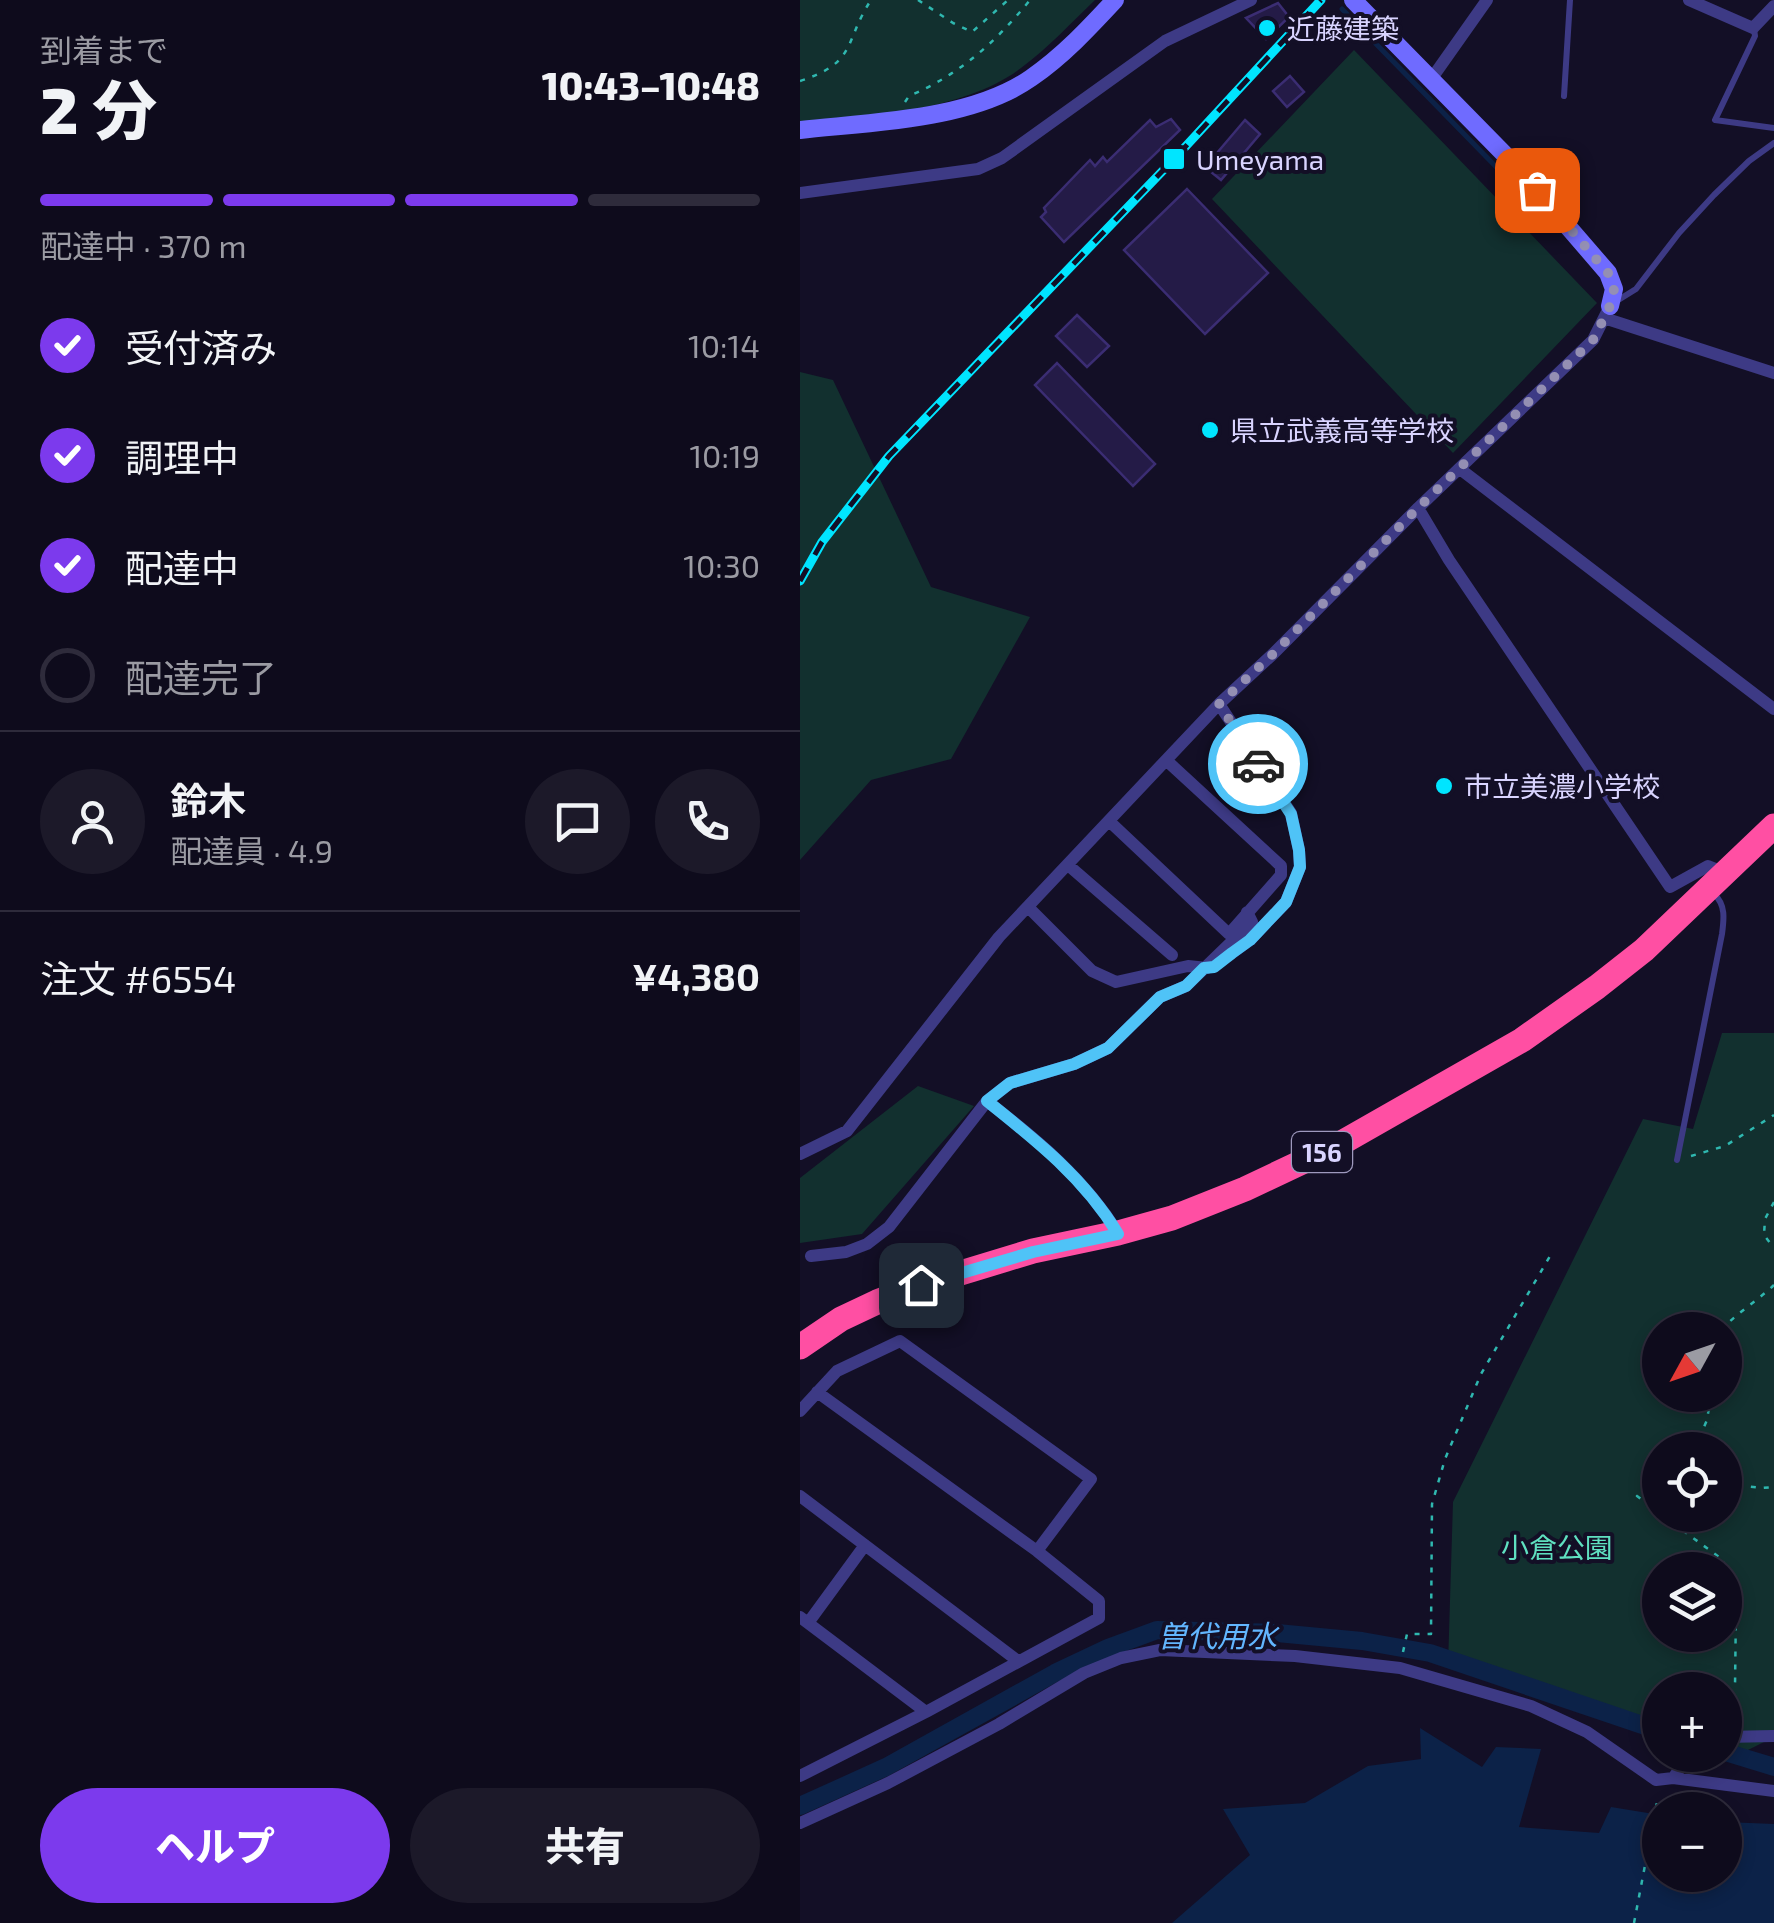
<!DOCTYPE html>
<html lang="ja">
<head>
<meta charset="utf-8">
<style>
	body { margin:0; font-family:"Exo 2","Noto Sans JP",sans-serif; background:#1c1929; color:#f1f3f6; height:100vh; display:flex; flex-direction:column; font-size:38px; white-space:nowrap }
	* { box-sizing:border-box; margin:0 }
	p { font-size:32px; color:#9b9ba3 }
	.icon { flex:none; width:55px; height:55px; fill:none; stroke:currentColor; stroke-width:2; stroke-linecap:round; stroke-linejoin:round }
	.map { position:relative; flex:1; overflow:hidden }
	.details { display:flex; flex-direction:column; background:#0e0b1c; width:800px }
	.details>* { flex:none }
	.needle { width:65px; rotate:230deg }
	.tools { position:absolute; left:842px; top:1312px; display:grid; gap:20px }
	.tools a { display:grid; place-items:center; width:100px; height:100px; border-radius:50%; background:#0e0b1c; box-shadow:0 5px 15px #0003,0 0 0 2px #2e2b3b; font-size:50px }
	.pin { position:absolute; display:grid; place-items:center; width:85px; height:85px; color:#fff; margin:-42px; border-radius:20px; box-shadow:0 5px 15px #0006 }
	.courier { position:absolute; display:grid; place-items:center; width:100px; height:100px; margin:-50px; border:8px solid #4fc3f7; border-radius:50%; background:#fff; color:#222; box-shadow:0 2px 12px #0007 }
	.head em { font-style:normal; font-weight:800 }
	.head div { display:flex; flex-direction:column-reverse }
	.head { display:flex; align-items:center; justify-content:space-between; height:170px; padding:0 40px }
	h1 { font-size:65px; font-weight:800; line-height:75px }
	.bar { display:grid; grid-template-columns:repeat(4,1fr); gap:15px 10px; align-content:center; height:120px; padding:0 40px }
	.bar i { height:12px; border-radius:8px; background:#2e2b3b }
	.bar .on { background:#7c3aed }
	.bar p { grid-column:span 4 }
	.line { display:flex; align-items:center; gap:25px; padding:0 40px; border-top:2px solid #2e2b3b }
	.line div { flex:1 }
	.round { display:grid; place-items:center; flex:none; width:105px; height:105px; border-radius:52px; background:#1c1929 }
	ol { padding:0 40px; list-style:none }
	li { display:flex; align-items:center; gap:30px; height:110px }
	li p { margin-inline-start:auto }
	li .icon { padding:10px; border-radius:50%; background:#7c3aed; color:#fff; stroke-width:4 }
	li:last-child { color:#9b9ba3 }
	li i { width:55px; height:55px; border:5px solid #2e2b3b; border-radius:50% }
	.action { display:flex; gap:20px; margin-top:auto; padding:20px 40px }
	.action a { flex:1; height:115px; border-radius:60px; background:#7c3aed; color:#fff; font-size:40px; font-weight:800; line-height:115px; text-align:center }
	.action a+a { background:#1c1929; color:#f1f3f6 }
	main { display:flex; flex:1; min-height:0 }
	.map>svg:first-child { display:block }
</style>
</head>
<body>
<main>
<section class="details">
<div class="head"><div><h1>2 分</h1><p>到着まで</p></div><em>10:43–10:48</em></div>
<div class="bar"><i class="on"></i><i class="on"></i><i class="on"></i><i></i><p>配達中 · 370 m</p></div>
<ol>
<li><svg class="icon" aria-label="check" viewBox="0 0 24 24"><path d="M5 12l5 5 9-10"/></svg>受付済み<p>10:14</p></li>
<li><svg class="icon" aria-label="check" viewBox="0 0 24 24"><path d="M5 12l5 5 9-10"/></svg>調理中<p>10:19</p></li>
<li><svg class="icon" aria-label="check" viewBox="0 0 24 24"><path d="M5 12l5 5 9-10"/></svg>配達中<p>10:30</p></li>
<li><i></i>配達完了</li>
</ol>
<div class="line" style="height:180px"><a class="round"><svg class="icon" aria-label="person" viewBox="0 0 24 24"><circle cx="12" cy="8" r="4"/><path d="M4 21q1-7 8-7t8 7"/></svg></a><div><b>鈴木</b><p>配達員 · 4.9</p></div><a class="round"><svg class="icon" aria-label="chat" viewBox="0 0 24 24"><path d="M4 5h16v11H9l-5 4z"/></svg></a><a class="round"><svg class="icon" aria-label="phone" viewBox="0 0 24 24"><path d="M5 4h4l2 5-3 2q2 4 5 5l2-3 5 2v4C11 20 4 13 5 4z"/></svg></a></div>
<div class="line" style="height:130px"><div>注文 #6554</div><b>¥4,380</b></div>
<div class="action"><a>ヘルプ</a><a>共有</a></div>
</section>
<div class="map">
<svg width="974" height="1923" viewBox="0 0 974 1923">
	<rect width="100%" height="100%" fill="#130f26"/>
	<!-- green -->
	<path fill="#12302f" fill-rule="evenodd" d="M0 0H295C271 23 248 48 221 68 167 110 67 116 0 127Z
		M554 50 797 303 653 453 412 199Z
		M0 372 33 380 131 587 230 617 151 759 71 780 0 860Z
		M922 1033H974V1737L928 1760 912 1755H925V1690H860V1737L648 1666 653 1502 843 1119 893 1129ZM860 1330H925V1395H860ZM860 1450H925V1515H860ZM860 1570H925V1635H860Z
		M118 1086 174 1106 62 1234 0 1243V1178Z"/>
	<!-- water -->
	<path fill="#0c2248" d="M620 1728 682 1767 696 1747 741 1749 719 1827 799 1833 811 1807 860 1815V1875H925V1822L974 1824V1923H372L450 1855 423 1809 505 1803 568 1766 621 1759Z"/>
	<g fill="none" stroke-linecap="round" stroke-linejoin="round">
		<!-- stream -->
		<path stroke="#0c2248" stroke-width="5" d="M542 9 707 178"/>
		<!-- canal -->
		<path stroke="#0c2248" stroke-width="18" d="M925 1752 974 1767
			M0 1806 86 1767 255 1673 308 1648 357 1630 477 1633 562 1641 630 1653 860 1731"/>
	</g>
	<!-- building -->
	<path fill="#241b47" stroke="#3b2d73" stroke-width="2.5" d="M478 3 489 17 466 39 446 18Z
		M490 76 504 92 487 107 473 91Z
		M371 119 380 130 264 242 241 217 246 212 244 208 290 160 295 166 303 157 307 162 350 120 356 127Z
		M445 120 460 134 421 180 405 167Z
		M387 189 468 273 405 334 324 250Z
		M277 315 309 346 287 367 256 336Z
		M257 363 355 464 333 486 235 385Z"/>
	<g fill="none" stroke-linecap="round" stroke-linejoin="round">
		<!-- path -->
		<path stroke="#2fb8b0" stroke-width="2.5" stroke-dasharray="5 8" stroke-linecap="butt" d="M118 0 153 23 172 32 208 0
			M0 81C58 62 43 43 71 0
			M105 102 109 96C159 75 196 42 230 0
			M891 1156 925 1146 974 1115
			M974 1202 965 1219 964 1235 974 1248
			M921 1330C937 1313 957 1301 974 1285
			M894 1450 907 1420 911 1395
			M860 1482 837 1496 860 1513
			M925 1484 962 1488 974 1487
			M862 1515 923 1560 936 1606 935 1687
			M603 1652 607 1634H631L632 1504 645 1459 681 1374 753 1251
			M834 1923 858 1797"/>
		<!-- lane -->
		<path stroke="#3d3a85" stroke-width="6" d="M954 29 955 36 915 120 974 128
			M764 96 770 0
			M815 302 836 289 879 233 914 195 949 161 974 143
			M877 1160 922 934C924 919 926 905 914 894"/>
		<!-- street -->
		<path stroke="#3d3a85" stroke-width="12" d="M889 0 953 28 974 6
			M632 78 687 0
			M0 193 178 169 202 158 365 41 451 0
			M804 318 974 373
			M660 469 974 709
			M618 508 649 560 870 887 908 866 926 873
			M419 704 491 813 499 850 500 867 486 902 450 940 428 956
			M309 821 429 934 481 875V866L366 760
			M268 865 372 955
			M228 907 292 971 316 982 388 966 407 968
			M187 1101C237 1140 284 1178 318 1233
			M0 1154 47 1131 199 937 419 704 473 654 618 508 793 340 810 306
			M11 1256 46 1252 67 1244 89 1227 187 1101 210 1083 274 1064 308 1048 360 997 386 986 452 922 447 912
			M17 1392 237 1551 299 1601V1618L126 1712
			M0 1411 37 1371 100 1341 291 1479 237 1551
			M0 1496 218 1661
			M0 1617 126 1712 0 1776
			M8 1623 65 1545
			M925 1737 974 1736
			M873 1778 890 1755
			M0 1823 88 1783 199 1724 284 1673 321 1658 360 1650 495 1656 600 1668 731 1706 787 1732 856 1780 873 1778 974 1791"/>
		<!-- secondary -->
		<path stroke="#6f6bff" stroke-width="18" d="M553 0 713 163 808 273 814 289 810 306
			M0 130C72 122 171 120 231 78 263 56 289 28 315 0"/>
		<!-- highway -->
		<path stroke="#ff4fa3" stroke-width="25" d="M0 1347 41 1319 77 1302 121 1285 233 1251 318 1233 372 1218 445 1189 536 1146 722 1040 797 987 844 950 974 826"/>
		<defs>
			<path id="rail" d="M0 581 22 542 89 456 374 159 521 0"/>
		</defs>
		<!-- rail casing -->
		<use href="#rail" stroke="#00e5ff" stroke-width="9"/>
		<!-- rail -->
		<use href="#rail" stroke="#130f26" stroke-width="5" stroke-dasharray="15" stroke-linecap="butt"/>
	</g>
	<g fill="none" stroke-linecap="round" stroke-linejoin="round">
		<!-- done -->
		<path stroke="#948fb3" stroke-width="10" stroke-dasharray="0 18" d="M458 764 419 704 473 654 618 508 793 340 810 306 814 289 808 273 737 190"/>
		<!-- route -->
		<path stroke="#4fc3f7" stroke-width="12" d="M121 1285 233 1252 318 1234C285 1179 236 1140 187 1101L210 1083 274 1064 308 1048 360 997 386 986 404 968 414 967 432 953 450 940 486 902 500 867 499 850 491 814 458 764"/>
	</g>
	<!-- markers -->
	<g fill="#00e5ff" stroke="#130f26" stroke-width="4">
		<circle cx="467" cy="28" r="10"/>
		<rect x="362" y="147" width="24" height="24" rx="5"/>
		<circle cx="410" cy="430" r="10"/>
		<circle cx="644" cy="786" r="10"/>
	</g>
	<g text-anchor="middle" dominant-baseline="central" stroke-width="8" stroke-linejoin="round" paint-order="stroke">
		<!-- shield labels -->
		<rect fill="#130f26" stroke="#9e99be" stroke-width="2.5" x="492" y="1132" width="60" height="40" rx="8"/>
		<g font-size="25" font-weight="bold" fill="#d9d4ff">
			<text x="522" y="1152">156</text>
		</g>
		<!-- poi labels -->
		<g font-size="28" fill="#d9d4ff" stroke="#130f26" text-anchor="start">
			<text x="487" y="28">近藤建築</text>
			<text x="396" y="159">Umeyama</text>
			<text x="430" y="430">県立武義高等学校</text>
			<text x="664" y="786">市立美濃小学校</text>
		</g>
		<!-- park labels -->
		<g font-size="28" fill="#5fe0c0" stroke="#130f26">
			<text x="757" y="1547">小倉公園</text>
		</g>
		<!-- water labels -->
		<g font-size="30" font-style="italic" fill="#62b6ff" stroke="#130f26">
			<text x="417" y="1635">曽代用水</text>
		</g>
	</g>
</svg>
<div class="tools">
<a><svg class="needle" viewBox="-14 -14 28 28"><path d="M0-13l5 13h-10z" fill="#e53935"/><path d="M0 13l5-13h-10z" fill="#9b9ba3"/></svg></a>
<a><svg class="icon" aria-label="locate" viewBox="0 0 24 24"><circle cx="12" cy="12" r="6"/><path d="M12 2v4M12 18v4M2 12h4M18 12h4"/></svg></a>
<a><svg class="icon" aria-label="layers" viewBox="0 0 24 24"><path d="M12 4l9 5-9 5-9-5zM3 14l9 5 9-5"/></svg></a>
<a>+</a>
<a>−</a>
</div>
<div class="pin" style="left:737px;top:190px;background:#ea580c"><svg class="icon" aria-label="bag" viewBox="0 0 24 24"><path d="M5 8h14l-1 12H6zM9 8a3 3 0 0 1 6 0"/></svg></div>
<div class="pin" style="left:121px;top:1285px;background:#1f2937"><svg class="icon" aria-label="home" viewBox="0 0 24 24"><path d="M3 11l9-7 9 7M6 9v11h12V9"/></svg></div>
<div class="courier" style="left:458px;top:764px"><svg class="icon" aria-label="car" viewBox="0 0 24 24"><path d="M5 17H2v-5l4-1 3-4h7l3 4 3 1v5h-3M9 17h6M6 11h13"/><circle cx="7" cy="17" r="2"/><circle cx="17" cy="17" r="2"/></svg></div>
</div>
</main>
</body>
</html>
